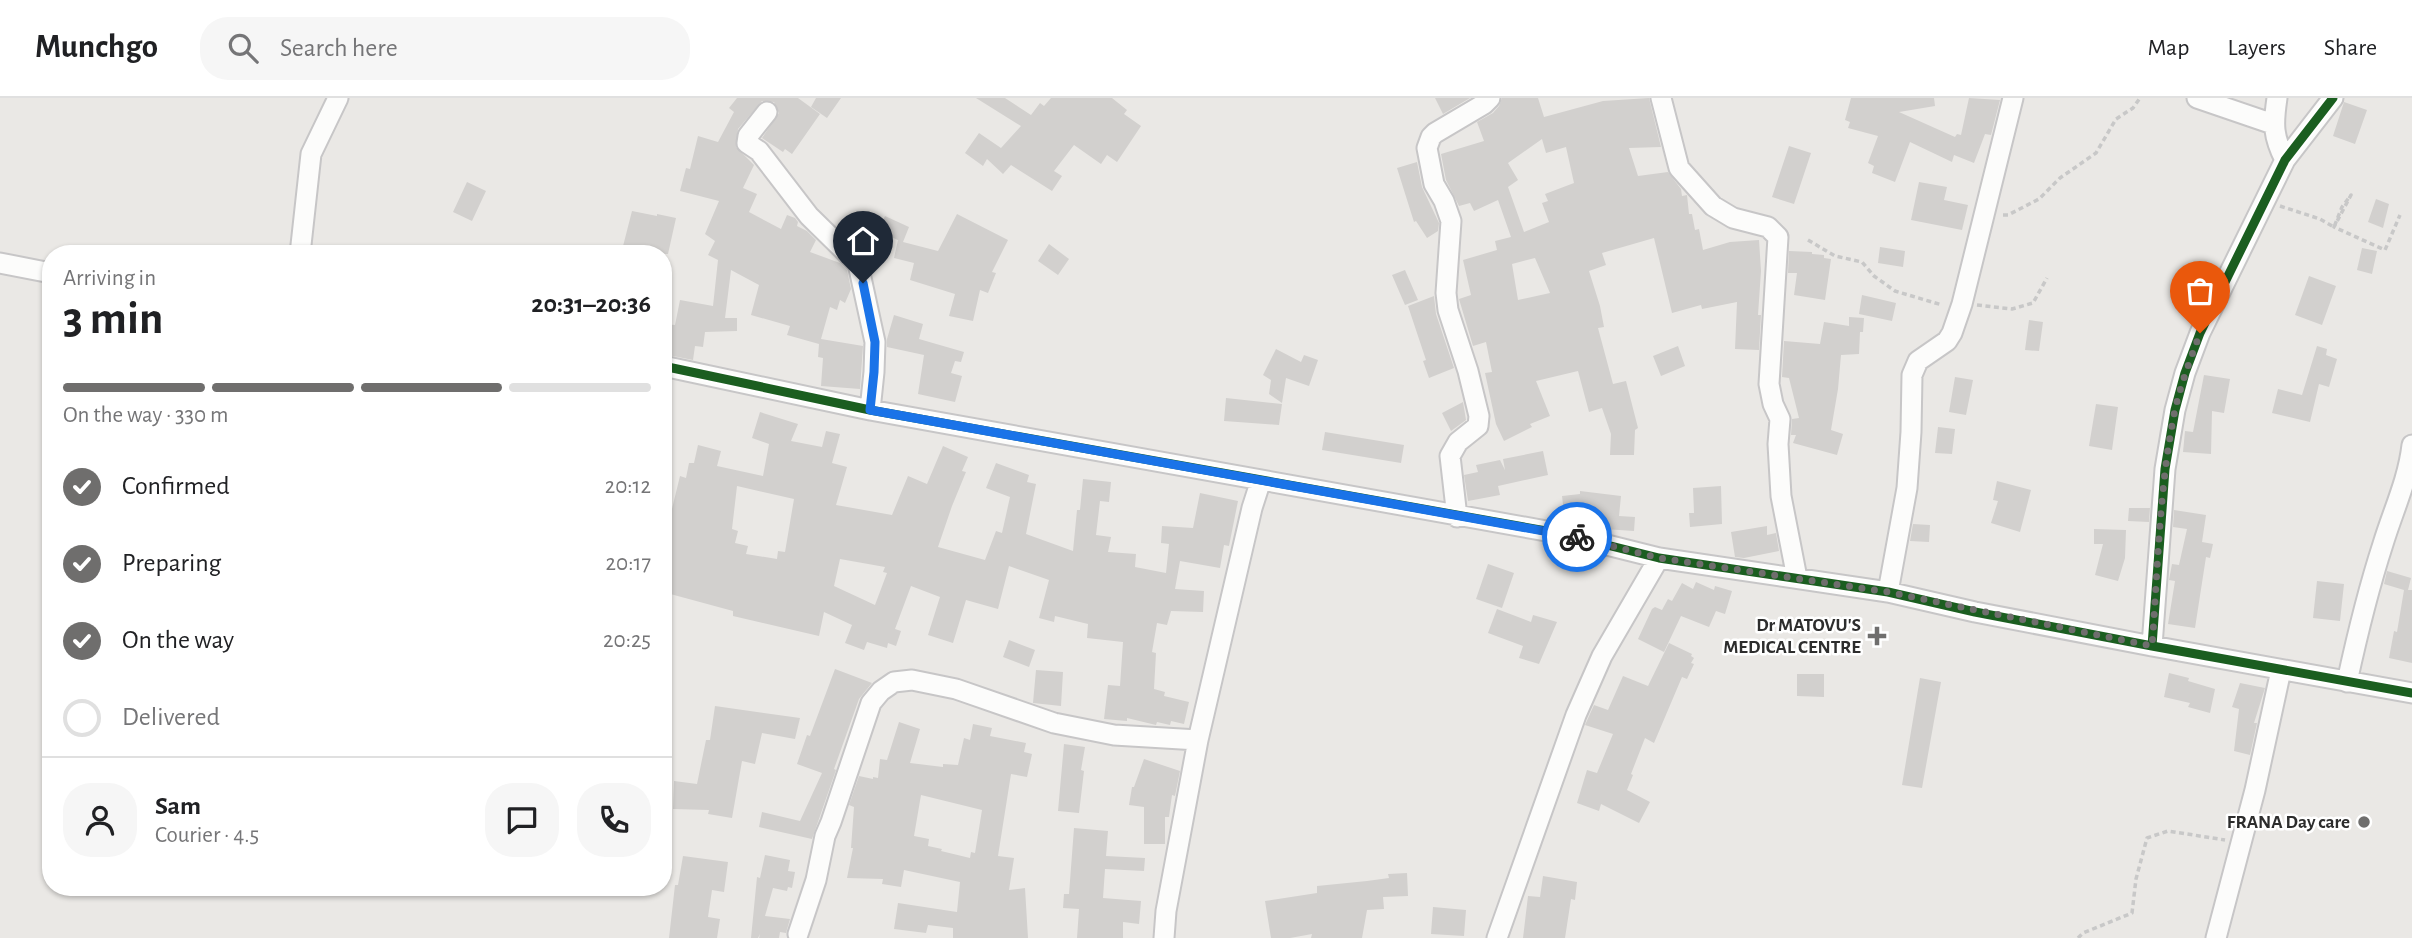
<!DOCTYPE html>
<html lang="en">
<head>
<meta charset="utf-8">
<style>
	body { margin:0; font-family:"Alegreya Sans",sans-serif; background:#f6f6f6; color:#202124; height:100vh; display:flex; flex-direction:column; font-size:26px; white-space:nowrap }
	* { box-sizing:border-box; margin:0 }
	p { font-size:23px; color:#757577 }
	.icon { flex:none; width:38px; height:38px; fill:none; stroke:currentColor; stroke-width:2; stroke-linecap:round; stroke-linejoin:round }
	.map { position:relative; flex:1; overflow:hidden }
	.panel { position:absolute; left:42px; top:147px; width:630px; height:651px; display:flex; flex-direction:column; background:#fff; border-radius:28px; box-shadow:0 2px 5px #0004 }
	.panel>* { flex:none }
	.pin { position:absolute; display:grid; place-items:center; width:60px; height:60px; color:#fff; margin:-72px -30px; border-radius:50% 50% 50% 0; rotate:-45deg; box-shadow:0 0 7px #0007 }
	.pin .icon { rotate:45deg }
	.courier { position:absolute; display:grid; place-items:center; width:70px; height:70px; margin:-35px; border:5px solid #1a73e8; border-radius:50%; background:#fff; color:#222; box-shadow:0 2px 9px #0007 }
	.head em { font-style:normal; font-weight:600 }
	.head div { display:flex; flex-direction:column-reverse }
	.head { display:flex; align-items:center; justify-content:space-between; height:119px; padding:0 21px }
	h1 { font-size:46px; font-weight:600; line-height:52px }
	.bar { display:grid; grid-template-columns:repeat(4,1fr); gap:10px 7px; align-content:center; height:84px; padding:0 21px }
	.bar i { height:9px; border-radius:5px; background:#e0e0e0 }
	.bar .current { background:#6f6e6d }
	.bar p { grid-column:span 4 }
	.line { display:flex; align-items:center; gap:18px; padding:0 21px; border-top:2px solid #e0e0e0 }
	.line div { flex:1 }
	.round { display:grid; place-items:center; flex:none; width:74px; height:74px; border-radius:28px; background:#f6f6f6 }
	ol { padding:0 21px; list-style:none }
	li { display:flex; align-items:center; gap:21px; height:77px }
	li p { margin-inline-start:auto }
	li .icon { padding:7px; border-radius:50%; background:#6f6e6d; color:#fff; stroke-width:4 }
	li:last-child { color:#757577 }
	li i { width:38px; height:38px; border:4px solid #e0e0e0; border-radius:50% }
	header { display:flex; align-items:center; gap:42px; box-sizing:border-box; height:98px; padding:0 35px; background:#fff; border-bottom:2px solid #e0e0e0 }
	header strong { font-size:33px }
	nav { display:flex; gap:38px; margin-inline-start:auto; font-size:24px }
	.search { width:490px; height:63px; background:#f6f6f6; display:flex; align-items:center; gap:18px; box-sizing:border-box; padding:0 24px; border-radius:28px; color:#757577; font-size:26px }
	.map>svg:first-child { display:block }
</style>
</head>
<body>
<header>
<strong>Munchgo</strong>
<div class="search"><svg class="icon" aria-label="search" viewBox="0 0 24 24"><circle cx="10" cy="10" r="6"/><path d="M15 15l6 6"/></svg>Search here</div>
<nav><a>Map</a><a>Layers</a><a>Share</a></nav>
</header>
<div class="map">
<svg width="2412" height="840" viewBox="0 0 2412 840">
	<rect width="100%" height="100%" fill="#eae8e5"/>
	<!-- building -->
	<path fill="#d2d0ce" fill-rule="evenodd" d="M737 0H798L820 16 792 56 785 51 783 54 762 40 779 15 774 4 762 3 738 31 736 49 754 67 743 90 757 96 749 114 781 131 787 117 795 120 798 124 797 128 807 133 816 142 810 154 840 165 847 172 851 191 845 205 840 202 837 212 830 209 821 241 863 248 860 291 821 288 823 260 818 259 819 246 787 237 790 228 751 217 759 187 731 172 725 220H737V233L705 234 703 249 695 248 693 262 663 256 665 226 675 227 680 202 713 208 718 162 708 157 715 143 705 136 719 103 680 93 686 70 690 71 698 38 718 44 734 14 729 10Z
		M816 0H841L827 20 811 9Z
		M976 0H1005L1031 17 1040 5 1044 8 1051 0H1112L1127 12 1124 16 1141 28 1117 64 1107 57 1101 66 1074 47 1054 73 1062 78 1052 93 1011 67 1003 76 987 61 983 68 965 55 979 35 1001 50 1021 28Z
		M1435 0H1470L1443 16Z
		M1502 0H1538L1544 19 1603 3 1649 0 1661 49 1629 50 1638 78 1668 74 1681 91 1682 98 1687 97 1689 116H1692L1695 132 1699 131 1703 152 1730 144 1759 142 1761 173 1758 217H1761L1759 252 1735 251 1737 204 1702 211 1701 207 1672 215 1654 140 1602 155 1606 167 1589 173 1600 208 1604 229 1598 230 1613 286 1626 283 1638 330 1635 332 1634 357H1610L1611 336 1602 310 1589 314 1578 273 1536 283 1550 318 1530 326 1532 329 1504 343 1496 326 1485 275 1492 274 1486 244 1473 248 1459 201 1471 197 1463 162 1497 152 1495 143 1511 139 1498 102 1474 113 1470 105 1459 108 1446 82 1441 56 1484 43 1477 24 1493 15 1499 8ZM1542 41 1546 55 1566 49 1574 85 1545 96 1548 103 1542 105 1549 124 1524 134 1508 89 1518 82 1508 65ZM1535 160 1550 195 1518 202 1512 166Z
		M1851 0H1934L1935 8 1899 14 1955 39 1957 36 1961 37 1969 0 2000 2 1991 37 1985 36 1974 65 1954 57 1952 64 1910 44 1895 84 1872 75 1874 68 1868 65 1878 38 1848 30 1850 24 1845 22Z
		M2344 4 2367 12 2355 46 2333 38Z
		M1789 48 1811 55 1794 106 1772 99Z
		M1417 64 1422 89 1439 125 1438 133 1427 140 1416 123 1414 124 1397 70Z
		M467 84 486 93 472 123 453 114Z
		M1919 84 1947 89 1944 102 1968 107 1962 132 1911 122Z
		M2376 101 2389 106 2383 130 2368 124Z
		M632 113 657 118V116L676 120 668 156H621Z
		M957 116 1008 142 992 174 996 175 988 195 980 192 973 223 949 218 955 196 910 182 914 165 894 160 898 142 900 143 878 133 885 118 909 129 903 144 938 153Z
		M1049 146 1069 161 1058 177 1038 163Z
		M1880 149 1905 153 1903 169 1878 165Z
		M2362 150 2377 153 2372 176 2357 172Z
		M1789 153 1812 154V156L1824 157V160L1831 161 1825 202 1794 197 1797 175H1788Z
		M1405 172 1418 202 1405 207 1392 177Z
		M2309 178 2336 188 2322 227 2295 217Z
		M1862 197 1896 205 1892 223 1859 216Z
		M1434 198 1436 216 1454 270 1429 280 1423 263 1426 262 1408 208Z
		M894 217 923 226 919 241 964 254 961 264 955 263 951 275 962 278 955 304 918 296 924 257 887 249V241Z
		M1849 219 1864 220 1863 234H1860L1859 256 1841 257 1838 291 1831 332 1843 336 1837 357 1793 345 1796 337H1791L1792 321 1799 320 1789 280 1782 279 1784 243 1820 246 1824 224 1849 228Z
		M2029 222 2043 224 2039 253 2025 252Z
		M1678 248 1685 268 1661 278 1653 258Z
		M2317 248 2327 251 2326 257 2337 261 2329 289 2319 286 2310 324 2272 315 2278 291 2302 297Z
		M1276 251 1301 264 1304 257 1318 262 1309 288 1286 280 1282 305 1269 296 1271 282 1263 277Z
		M2204 277 2230 281 2224 315 2212 313 2211 356 2183 354 2185 333 2193 334Z
		M1955 279 1973 282 1966 317 1949 314Z
		M1226 300 1282 306 1279 327 1224 323Z
		M1463 304 1466 322 1451 333 1442 315Z
		M2096 306 2118 309 2112 352 2089 348Z
		M760 314 798 326 791 343 822 349 826 333 840 336 832 365 847 369 836 407 892 417 908 378 927 386 943 348 968 359 962 373 966 374 952 408 938 449 985 462 996 433 1002 435 1010 399 986 390 996 365 1029 377 1027 384 1036 386 1026 436 1073 453 1077 412H1080L1083 381 1111 384 1109 404 1100 403 1096 437 1111 439 1108 454 1136 456 1135 469 1166 475 1169 446 1161 445 1162 428 1193 430 1200 395 1238 403 1229 448 1224 447 1220 470 1180 463 1175 491 1204 493 1203 514 1171 513 1167 527 1157 525 1152 554 1156 555 1154 591 1165 594 1164 598 1189 604 1184 626 1171 623 1170 627 1157 624 1156 627 1127 620V623L1104 621 1108 587 1120 588 1123 544 1087 540 1088 526 1055 518 1054 524 1039 520 1049 482 1009 468 998 511 966 502 953 545 928 537 940 499 911 488 895 531 901 533 896 548 888 545 887 550 867 544 864 552 845 545 852 527 824 514 819 538 733 518V513L663 494V418L670 419 680 378 686 380 689 365H694L698 347 721 353 717 368 763 378 769 346 752 340ZM737 388 794 401 785 454 778 453 777 461 746 456 748 448 735 445 738 433 732 431ZM840 461 885 469 883 474 887 475 875 507 834 488Z
		M1938 329 1955 331 1952 356 1935 355Z
		M1325 334 1404 347 1401 365 1322 352Z
		M1543 353 1548 377 1498 388 1500 397 1468 403 1464 377 1478 374 1476 367 1500 362 1505 372 1503 361Z
		M1997 383 2031 392 2020 434 1991 425 1998 403 1993 402Z
		M1721 388 1722 426 1690 429 1689 415H1694L1693 390Z
		M1580 393 1621 398 1619 418 1635 419 1634 433 1589 430 1586 429V426L1577 427 1565 424 1562 398 1580 396Z
		M2129 410H2150L2149 424 2128 423Z
		M2174 412 2206 417 2202 444 2213 446 2210 460 2206 459 2195 530 2168 526 2175 483 2169 482 2172 466 2179 467 2187 431 2173 429Z
		M1913 426 1930 427 1929 444 1910 443Z
		M1767 428V437L1776 435 1779 453 1744 460 1735 459 1731 434Z
		M2094 431 2126 432 2125 460 2118 483 2095 477 2103 446H2094Z
		M1488 466 1514 475 1502 510 1476 501Z
		M2387 473 2411 480 2408 492H2412V565L2389 560 2394 533 2397 534 2404 492 2384 486Z
		M2317 483 2344 486 2340 523 2313 520Z
		M1696 484 1714 492 1715 488 1732 493 1725 516 1716 513 1709 529 1681 518 1664 554 1638 541 1652 511 1655 509 1662 512 1668 501 1672 503 1682 485 1693 491Z
		M1497 511 1531 524 1533 517 1557 524 1539 566 1519 560 1523 548 1488 535Z
		M1009 542 1035 552 1029 569 1003 559Z
		M1669 545 1692 556 1691 558 1694 560 1691 565 1694 566 1687 581 1682 579 1654 645 1645 640 1631 676 1633 677 1627 692 1650 704 1639 725 1601 706 1599 713 1577 705 1587 672 1597 675 1613 636 1585 627 1594 607 1608 612 1623 578 1648 588Z
		M835 571 872 585 859 601 834 671 836 672 812 741 759 729 762 714 800 723 822 675 797 666 807 637 810 638Z
		M1036 572 1063 574 1061 608 1033 605Z
		M2169 575 2189 580 2188 583 2215 591 2210 615 2188 609 2190 605 2164 599Z
		M1797 576H1824V599L1797 598Z
		M1920 580 1941 584 1922 690 1902 687Z
		M2240 585 2265 590 2254 625H2257L2250 657 2234 653 2239 611 2232 609Z
		M715 608 800 620 795 641 762 635 755 666 742 663 732 720 708 716 709 712 673 711 674 683 697 686 706 642H710Z
		M899 624 920 631 910 665 943 669V666L958 667 964 640 970 642 973 626 992 630 990 638 1026 645 1024 654 1032 656 1027 679 1011 676 998 758 1014 760 1009 792 1025 790 1028 840H953V830L928 827 926 835 894 831 898 805 957 814 960 784 904 772 901 789 882 786 883 781 847 780 853 750H851L854 709 849 707 859 678 873 681V679L878 680 880 661 887 662ZM921 697 982 712 975 755 971 754 970 760 941 753 942 751 928 748 929 741 914 738Z
		M1064 646 1085 649 1081 672 1084 673 1079 715 1058 713Z
		M1144 661 1180 673 1175 698 1172 697 1169 719H1165V746H1144V709L1129 707 1132 689H1134Z
		M1074 730 1108 733 1106 758 1145 760 1144 773 1105 771 1103 800 1141 803 1139 826 1123 824V840H1077L1079 811 1063 810 1064 796H1069Z
		M765 757 790 762 788 773 795 774 792 790 788 789 787 793 773 790 765 818 790 821 786 835 780 834 779 840H759L760 836 758 840H751L757 779 760 780Z
		M683 758 728 764 724 794 712 792 708 819 720 821 717 840H669L675 787H678Z
		M1407 775 1408 798 1383 799 1384 811 1367 812 1362 840H1311L1312 836 1290 840H1271L1265 803 1317 795V788L1367 783 1389 780 1388 776Z
		M1543 778 1577 784 1575 802 1571 801 1565 840H1523L1528 798 1540 799Z
		M1433 809 1466 812 1464 838 1431 836Z"/>
	<g fill="none" stroke-linecap="round" stroke-linejoin="round">
		<defs>
			<path id="minor" d="M1661 0 1679 70 1713 108 1733 120 1768 129 1778 139 1769 286 1773 306 1780 321 1778 346 1781 398 1797 480
				M2197 0 2273 26
				M2277 0C2273 27 2273 38 2285 62
				M767 14 748 38 747 45 759 53 809 118 858 166 875 244 874 274 870 312
				M300 156 311 56 338 0
				M0 165 51 175
				M663 268 870 312 1563 436 1659 460 1888 494 1975 514 2152 548 2412 595
				M1457 419 1450 358 1458 344 1478 328 1479 318 1468 273 1448 212 1446 195 1451 123 1444 103 1434 86 1427 50 1431 39 1435 35 1484 6 1490 0
				M1888 494 1907 390 1911 334 1912 277 1918 263 1947 243 1952 235 1962 206 2013 0
				M2152 548 2165 371 2175 312 2185 275 2200 235 2285 62 2333 0
				M2347 584C2357 538 2368 492 2383 446 2393 413 2408 382 2412 347
				M798 836 816 782 825 738 831 724 871 605 881 593 894 584 912 582 956 591 1054 625 1114 637 1198 642
				M1164 840 1166 813 1198 642 1252 410 1261 382
				M1497 840 1576 617 1602 558 1659 460
				M2216 840 2255 692 2281 572"/>
		</defs>
		<!-- minor casing -->
		<use href="#minor" stroke="#c7c6c7" stroke-width="23"/>
		<!-- path -->
		<path stroke="#c8c8c8" stroke-width="3.5" stroke-dasharray="5 3.5" stroke-linecap="butt" d="M2280 108 2320 121 2334 129 2342 109 2351 97 2334 129 2385 152 2400 117
			M2003 117H2008L2039 101 2060 80 2096 55 2116 21 2133 10 2140 0
			M1808 142 1835 158 1862 164 1874 178 1895 193 1942 207
			M1977 207 2012 211 2033 205 2047 180
			M2078 840 2083 835 2132 815 2136 781 2147 740 2168 733 2225 742"/>
		<!-- minor -->
		<use href="#minor" stroke="#fcfcfb" stroke-width="19"/>
		<defs>
			<path id="cycleway" d="M663 268 870 312 1563 436 1659 460 1888 494 1975 514 2152 548 2412 595
				M2152 548 2165 371 2175 312 2185 275 2200 235 2285 62 2333 0"/>
		</defs>
		<!-- cycleway casing -->
		<use href="#cycleway" stroke="#fff" stroke-width="13"/>
		<!-- cycleway -->
		<use href="#cycleway" stroke="#1b5e20" stroke-width="9"/>
	</g>
	<g fill="none" stroke-linecap="round" stroke-linejoin="round">
		<!-- done -->
		<path stroke="#6f6e6d" stroke-width="7" stroke-dasharray="0 12.6" d="M1577 439 1659 460 1888 494 2152 548C2158 470 2159 389 2175 312 2181 285 2191 260 2200 235"/>
		<!-- route -->
		<path stroke="#1a73e8" stroke-width="9" d="M863 185 875 244 874 274 870 312 1577 439"/>
	</g>
	<!-- markers -->
	<g fill="#6f6e6d" stroke="#fff" stroke-width="2.5">
		<path d="M1873.5 527.5h7v7h7v7h-7v7h-7v-7h-7v-7h7z"/>
		<circle cx="2364" cy="724" r="7"/>
	</g>
	<g text-anchor="middle" dominant-baseline="central" stroke-width="5" stroke-linejoin="round" paint-order="stroke">
		<!-- poi labels -->
		<g font-size="19" font-weight="bold" fill="#2d2d2d" stroke="#fff" text-anchor="end">
			<text x="1861" y="527">Dr MATOVU'S<tspan x="1861" dy="22">MEDICAL CENTRE</tspan></text>
			<text x="2350" y="724">FRANA Day care</text>
		</g>
	</g>
</svg>
<div class="pin" style="left:2200px;top:235px;background:#ea580c"><svg class="icon" aria-label="bag" viewBox="0 0 24 24"><path d="M5 8h14l-1 12H6zM9 8a3 3 0 0 1 6 0"/></svg></div>
<div class="pin" style="left:863px;top:185px;background:#1f2937"><svg class="icon" aria-label="home" viewBox="0 0 24 24"><path d="M3 11l9-7 9 7M6 9v11h12V9"/></svg></div>
<div class="courier" style="left:1577px;top:439px"><svg class="icon" aria-label="bike" viewBox="0 0 24 24"><circle cx="6" cy="16" r="4"/><circle cx="18" cy="16" r="4"/><path d="M6 16l4-8h5l3 8M10 8l3 8H6M13 5h3"/></svg></div>
<section class="panel">
<div class="head"><div><h1>3 min</h1><p>Arriving in</p></div><em>20:31–20:36</em></div>
<div class="bar"><i class="current"></i><i class="current"></i><i class="current"></i><i></i><p>On the way · 330 m</p></div>
<ol>
<li><svg class="icon" aria-label="check" viewBox="0 0 24 24"><path d="M5 12l5 5 9-10"/></svg>Confirmed<p>20:12</p></li>
<li><svg class="icon" aria-label="check" viewBox="0 0 24 24"><path d="M5 12l5 5 9-10"/></svg>Preparing<p>20:17</p></li>
<li><svg class="icon" aria-label="check" viewBox="0 0 24 24"><path d="M5 12l5 5 9-10"/></svg>On the way<p>20:25</p></li>
<li><i></i>Delivered</li>
</ol>
<div class="line" style="height:126px"><a class="round"><svg class="icon" aria-label="person" viewBox="0 0 24 24"><circle cx="12" cy="8" r="4"/><path d="M4 21q1-7 8-7t8 7"/></svg></a><div><b>Sam</b><p>Courier · 4.5</p></div><a class="round"><svg class="icon" aria-label="chat" viewBox="0 0 24 24"><path d="M4 5h16v11H9l-5 4z"/></svg></a><a class="round"><svg class="icon" aria-label="phone" viewBox="0 0 24 24"><path d="M5 4h4l2 5-3 2q2 4 5 5l2-3 5 2v4C11 20 4 13 5 4z"/></svg></a></div>
</section>
</div>
</body>
</html>
